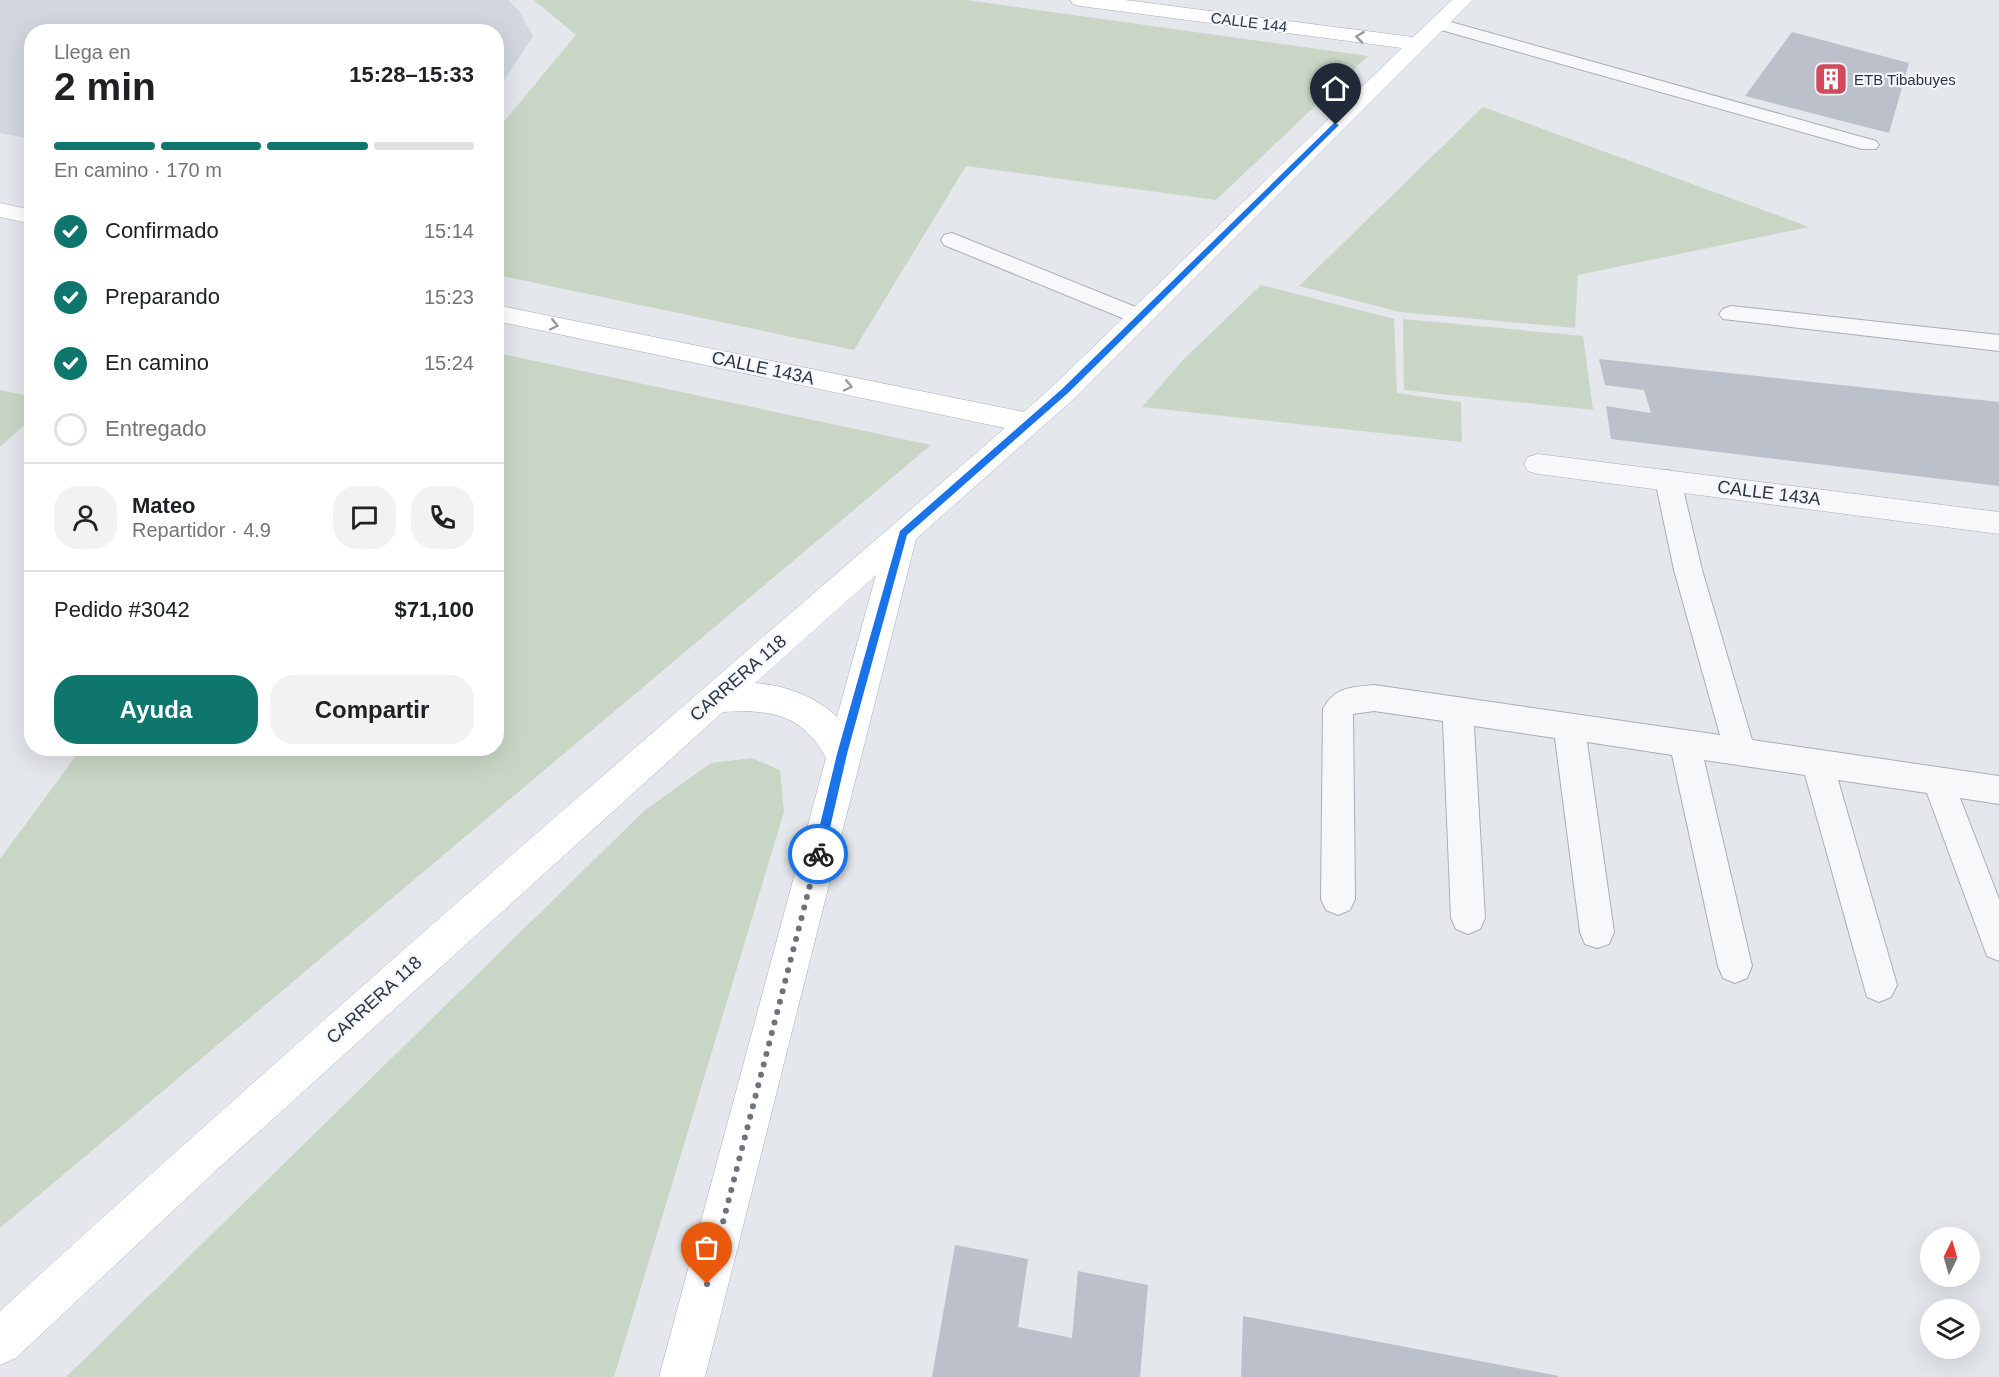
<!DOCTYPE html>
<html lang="es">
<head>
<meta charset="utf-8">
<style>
	body { margin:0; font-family:Arial,sans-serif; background:#f2f2f2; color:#202124; height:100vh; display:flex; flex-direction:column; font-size:22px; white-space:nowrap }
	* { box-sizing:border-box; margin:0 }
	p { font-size:20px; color:#757577 }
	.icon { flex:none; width:33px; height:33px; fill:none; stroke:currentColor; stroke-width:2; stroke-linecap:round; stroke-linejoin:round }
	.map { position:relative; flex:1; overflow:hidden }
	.sheet { position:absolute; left:24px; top:24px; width:480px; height:732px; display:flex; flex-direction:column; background:#fff; border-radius:24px; box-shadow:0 6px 24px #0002 }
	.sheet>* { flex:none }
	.needle { width:39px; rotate:5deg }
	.buttons { position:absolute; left:1920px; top:1227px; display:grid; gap:12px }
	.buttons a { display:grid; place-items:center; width:60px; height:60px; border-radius:50%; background:#fff; box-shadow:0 6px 24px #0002; font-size:30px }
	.pin { position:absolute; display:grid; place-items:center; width:51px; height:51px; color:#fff; margin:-62px -26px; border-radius:50% 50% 50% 0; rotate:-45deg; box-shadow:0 0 6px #0007 }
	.pin .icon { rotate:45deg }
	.courier { position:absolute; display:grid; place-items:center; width:60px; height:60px; margin:-30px; border:4px solid #1a73e8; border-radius:50%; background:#fff; color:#222; box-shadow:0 2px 8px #0007 }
	.head em { font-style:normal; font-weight:600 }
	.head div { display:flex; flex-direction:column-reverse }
	.head { display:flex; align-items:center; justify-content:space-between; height:102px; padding:0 30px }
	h1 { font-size:39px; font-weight:600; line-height:45px }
	.bar { display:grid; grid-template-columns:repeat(4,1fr); gap:9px 6px; align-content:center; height:72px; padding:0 30px }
	.bar i { height:8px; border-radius:4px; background:#e0e0e0 }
	.bar .current { background:#0f766e }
	.bar p { grid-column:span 4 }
	.line { display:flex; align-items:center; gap:15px; padding:0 30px; border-top:2px solid #e0e0e0 }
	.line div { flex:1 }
	.round { display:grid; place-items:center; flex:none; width:63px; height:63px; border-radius:24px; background:#f2f2f2 }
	ol { padding:0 30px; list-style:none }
	li { display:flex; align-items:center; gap:18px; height:66px }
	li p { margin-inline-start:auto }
	li .icon { padding:6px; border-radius:50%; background:#0f766e; color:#fff; stroke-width:4 }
	li:last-child { color:#757577 }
	li i { width:33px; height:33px; border:3px solid #e0e0e0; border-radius:50% }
	.button { display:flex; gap:12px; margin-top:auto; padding:12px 30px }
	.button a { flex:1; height:69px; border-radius:24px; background:#0f766e; color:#fff; font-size:24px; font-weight:600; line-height:69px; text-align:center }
	.button a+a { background:#f2f2f2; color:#202124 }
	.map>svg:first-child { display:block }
</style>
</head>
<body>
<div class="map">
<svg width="1999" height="1377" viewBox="0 0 1999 1377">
	<rect width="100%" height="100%" fill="#e4e7ec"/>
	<!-- built -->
	<path fill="#d2d6de" d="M0 0H508L519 11 533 36 497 92 496 32H32L31 139 0 133Z"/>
	<!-- green -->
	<path fill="#c9d6c5" d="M534 0H966L1368 56 1216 200 966 166 854 350 497 275V130L576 35Z
		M1483 107 1809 227 1578 275 1575 328 1400 312 1299 286Z
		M1261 285 1394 319 1397 393 1461 402 1462 442 1142 407 1184 359Z
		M1403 319 1583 336 1593 410 1404 390Z
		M497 353 931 445 0 1228V859L81 749 496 748Z
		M0 390 32 397 31 419 0 447Z
		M752 758 780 770 784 812 614 1377H66L645 810 711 763Z"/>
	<!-- building -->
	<path fill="#bbc0ca" d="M1792 32 1909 63 1889 133 1745 96Z
		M1599 359 1999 402V486L1611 439 1606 406 1651 413 1644 390 1605 385Z
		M955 1245 1028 1259 1018 1327 1072 1338 1078 1271 1148 1285 1140 1377H932Z
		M1243 1316 1559 1376 1558 1377H1241Z"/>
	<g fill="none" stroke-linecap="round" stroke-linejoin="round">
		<defs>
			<path id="lane" d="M1440 19 1876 141 1879 145 1876 149H1862L1434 28 1431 24 1434 20Z
				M952 233 1148 312 1152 317 1148 322 1140 325 1132 322 944 245 941 240 944 235Z
				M1731 306 1999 335V351L1723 319 1719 314 1723 309Z
				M1668 470 1677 473 1681 480 1702 570 1752 740 1999 776V804L1960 798 1999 899V961L1987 956 1927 793 1838 780 1897 985 1891 997 1879 1002 1867 997 1805 775 1704 760 1752 966 1747 978 1735 983 1723 978 1718 966 1672 755 1587 742 1614 932 1609 944 1597 948 1585 944 1580 932 1555 738 1474 726 1485 918 1480 929 1468 934 1456 929 1451 918 1443 721 1374 711 1353 714 1355 899 1350 910 1338 915 1326 910 1321 899 1323 709C1334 687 1352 687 1374 685L1720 735 1674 570 1655 480 1659 473Z"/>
			<path id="street" d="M1538 454 1999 512V534L1538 474 1528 471 1524 464 1528 457Z"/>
			<path id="secondary" d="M1070 0H1125L1413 37 1452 0H1473L1075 398 916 539 705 1377H659L826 758C802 714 770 709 723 712L221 1166 16 1358 0 1365V1311C329 1010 668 719 1005 428L496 321V305L1024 412 1055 384 1402 48 1080 6 1073 4ZM876 575 837 717C816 696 784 685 755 683Z
				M0 203 32 210V224L0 217Z"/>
		</defs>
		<!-- lane casing -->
		<use href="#lane" stroke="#a9aeb7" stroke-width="2"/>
		<!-- street casing -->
		<use href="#street" stroke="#a9aeb7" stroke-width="1"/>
		<!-- secondary casing -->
		<use href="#secondary" stroke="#a9aeb7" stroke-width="1"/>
		<!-- lane -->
		<use href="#lane" fill="#f7f8fa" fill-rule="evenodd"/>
		<!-- street -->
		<use href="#street" fill="#f7f8fa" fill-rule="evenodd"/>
		<!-- secondary -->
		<use href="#secondary" fill="#fff" fill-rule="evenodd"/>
	</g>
	<!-- one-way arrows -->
	<defs><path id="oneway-chevron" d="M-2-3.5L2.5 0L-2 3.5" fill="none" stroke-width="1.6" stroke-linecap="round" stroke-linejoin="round" transform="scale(1.5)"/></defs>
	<g stroke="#959aa2">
		<use href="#oneway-chevron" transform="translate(1360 37) rotate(-173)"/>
		<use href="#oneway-chevron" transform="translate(554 325) rotate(12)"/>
		<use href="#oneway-chevron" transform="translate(848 386) rotate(12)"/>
	</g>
	<!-- route -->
	<path fill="#1a73e8" d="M1334 123 1339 125 1068 393 907 535 847 754 824 854 822 858H815L813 854 837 754 900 531 1062 389Z"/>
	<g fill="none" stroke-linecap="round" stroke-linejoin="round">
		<!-- done -->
		<path stroke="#6c737f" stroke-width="6" stroke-dasharray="0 10.8" d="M707 1284 818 854"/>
	</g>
	<!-- icons -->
	<defs>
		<symbol id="building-square" viewBox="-11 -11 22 22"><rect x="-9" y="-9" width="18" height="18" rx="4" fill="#d1495b" stroke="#f4f6f9"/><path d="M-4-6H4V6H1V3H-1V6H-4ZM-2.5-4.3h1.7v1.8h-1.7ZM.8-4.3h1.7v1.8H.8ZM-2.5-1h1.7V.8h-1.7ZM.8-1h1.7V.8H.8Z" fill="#fff"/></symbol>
	</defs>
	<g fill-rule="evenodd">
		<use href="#building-square" x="1812" y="60" width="38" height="38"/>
	</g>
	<g text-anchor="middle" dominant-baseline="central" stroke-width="4.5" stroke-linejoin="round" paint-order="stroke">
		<!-- far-street labels -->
		<g font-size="15" fill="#2b3445" stroke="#f4f6f9">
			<text transform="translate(1249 22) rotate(7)">CALLE 144</text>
		</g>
		<!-- far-poi labels -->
		<g font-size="15" fill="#2b3445" stroke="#f4f6f9" text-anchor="start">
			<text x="1854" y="79">ETB Tibabuyes</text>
		</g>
		<!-- street labels -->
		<g font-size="18" fill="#2b3445" stroke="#f4f6f9">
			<text transform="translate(763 368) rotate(12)">CALLE 143A</text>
			<text transform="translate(1769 493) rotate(7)">CALLE 143A</text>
			<text transform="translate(738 678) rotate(-41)">CARRERA 118</text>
			<text transform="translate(374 1000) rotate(-42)">CARRERA 118</text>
		</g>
	</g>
</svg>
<div class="buttons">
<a><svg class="needle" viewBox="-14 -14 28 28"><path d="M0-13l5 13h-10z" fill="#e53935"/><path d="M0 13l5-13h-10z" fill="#757577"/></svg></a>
<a><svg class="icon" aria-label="layers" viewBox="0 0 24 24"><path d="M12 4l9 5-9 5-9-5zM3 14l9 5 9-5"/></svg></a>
</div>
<div class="pin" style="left:707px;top:1284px;background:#ea580c"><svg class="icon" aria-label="bag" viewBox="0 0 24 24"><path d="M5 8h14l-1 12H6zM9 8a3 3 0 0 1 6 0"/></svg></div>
<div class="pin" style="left:1336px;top:125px;background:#1f2937"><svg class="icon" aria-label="home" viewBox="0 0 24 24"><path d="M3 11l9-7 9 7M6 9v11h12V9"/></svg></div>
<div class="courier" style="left:818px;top:854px"><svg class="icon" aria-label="bike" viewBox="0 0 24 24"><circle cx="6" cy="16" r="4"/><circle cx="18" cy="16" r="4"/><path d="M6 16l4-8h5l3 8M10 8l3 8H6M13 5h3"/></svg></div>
<section class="sheet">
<div class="head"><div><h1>2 min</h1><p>Llega en</p></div><em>15:28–15:33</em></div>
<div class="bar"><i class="current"></i><i class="current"></i><i class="current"></i><i></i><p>En camino · 170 m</p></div>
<ol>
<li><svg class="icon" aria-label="check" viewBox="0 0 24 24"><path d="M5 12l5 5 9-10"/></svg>Confirmado<p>15:14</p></li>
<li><svg class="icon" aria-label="check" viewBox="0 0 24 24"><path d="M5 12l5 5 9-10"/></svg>Preparando<p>15:23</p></li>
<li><svg class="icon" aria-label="check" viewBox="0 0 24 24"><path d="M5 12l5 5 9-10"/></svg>En camino<p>15:24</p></li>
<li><i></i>Entregado</li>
</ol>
<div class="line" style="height:108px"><a class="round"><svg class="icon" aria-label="person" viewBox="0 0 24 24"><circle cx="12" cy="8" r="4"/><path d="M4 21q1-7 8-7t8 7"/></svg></a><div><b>Mateo</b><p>Repartidor · 4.9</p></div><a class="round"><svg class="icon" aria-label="chat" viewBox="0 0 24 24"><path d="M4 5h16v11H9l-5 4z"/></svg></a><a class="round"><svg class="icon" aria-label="phone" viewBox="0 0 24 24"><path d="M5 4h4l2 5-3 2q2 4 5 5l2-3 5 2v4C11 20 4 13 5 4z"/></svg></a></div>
<div class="line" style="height:78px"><div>Pedido #3042</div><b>$71,100</b></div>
<div class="button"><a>Ayuda</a><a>Compartir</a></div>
</section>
</div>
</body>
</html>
